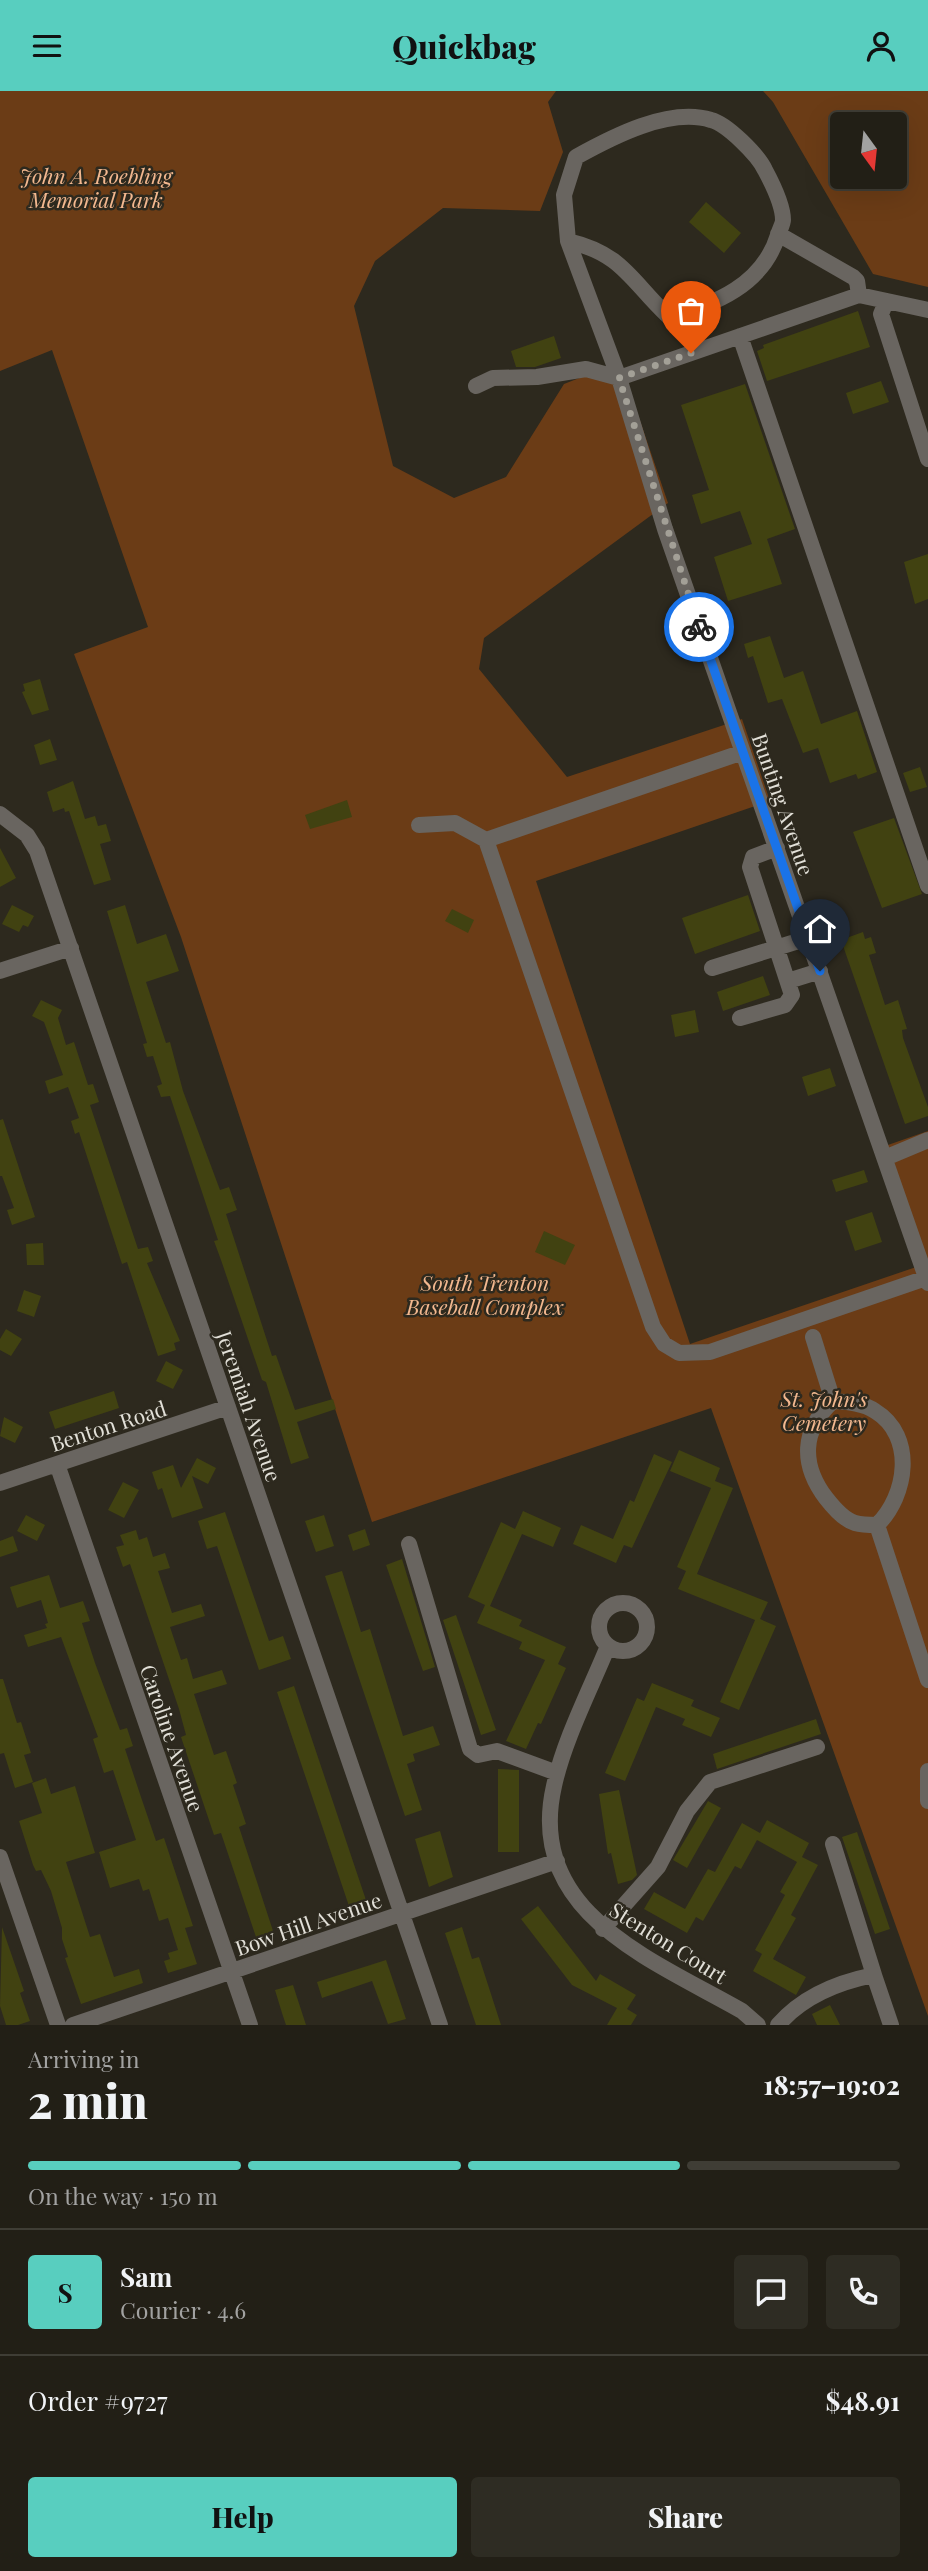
<!DOCTYPE html>
<html lang="en">
<head>
<meta charset="utf-8">
<style>
	body { margin:0; font-family:"Playfair Display",serif; background:#2e2c23; color:#f1f3f6; height:100vh; display:flex; flex-direction:column; font-size:26px; white-space:nowrap }
	* { box-sizing:border-box; margin:0 }
	p { font-size:23px; color:#a2a2a1 }
	.icon { flex:none; width:38px; height:38px; fill:none; stroke:currentColor; stroke-width:2; stroke-linecap:round; stroke-linejoin:round }
	.map { position:relative; height:1934px; overflow:hidden }
	.details { display:flex; flex-direction:column; background:#221f16; flex:1 }
	.details>* { flex:none }
	.needle { width:46px; rotate:165deg }
	.fabs { position:absolute; left:830px; top:21px; display:grid; gap:14px }
	.fabs a { display:grid; place-items:center; width:77px; height:77px; border-radius:7px; background:#221f16; box-shadow:0 7px 28px #0002,0 0 0 2px #3f3d35; font-size:35px }
	.pin { position:absolute; display:grid; place-items:center; width:60px; height:60px; color:#fff; margin:-72px -30px; border-radius:50% 50% 50% 0; rotate:-45deg; box-shadow:0 0 7px #0007 }
	.pin .icon { rotate:45deg }
	.courier { position:absolute; display:grid; place-items:center; width:70px; height:70px; margin:-35px; border:5px solid #1a73e8; border-radius:50%; background:#fff; color:#222; box-shadow:0 2px 9px #0007 }
	.overview em { font-style:normal; font-weight:800 }
	.overview div { display:flex; flex-direction:column-reverse }
	.overview { display:flex; align-items:center; justify-content:space-between; height:119px; padding:0 28px }
	h1 { font-size:46px; font-weight:800; line-height:52px }
	.bar { display:grid; grid-template-columns:repeat(4,1fr); gap:10px 7px; align-content:center; height:84px; padding:0 28px }
	.bar i { height:9px; border-radius:5px; background:#3f3d35 }
	.bar .selected { background:#58cebf }
	.bar p { grid-column:span 4 }
	.line { display:flex; align-items:center; gap:18px; padding:0 28px; border-top:2px solid #3f3d35 }
	.line div { flex:1 }
	.round { display:grid; place-items:center; flex:none; width:74px; height:74px; border-radius:7px; background:#2e2c23 }
	.cta { display:flex; gap:14px; margin-top:auto; padding:14px 28px }
	.cta a { flex:1; height:80px; border-radius:7px; background:#58cebf; color:#111; font-size:28px; font-weight:800; line-height:80px; text-align:center }
	.cta a+a { background:#2e2c23; color:#f1f3f6 }
	header { display:flex; justify-content:space-between; align-items:center; height:91px; padding:0 28px; background:#58cebf; color:#111; font-size:32px; font-weight:800 }
	.map>svg:first-child { display:block }
</style>
</head>
<body>
<header><svg class="icon" aria-label="menu" viewBox="0 0 24 24"><path d="M4 6h16M4 12h16M4 18h16"/></svg>Quickbag<svg class="icon" aria-label="person" viewBox="0 0 24 24"><circle cx="12" cy="8" r="4"/><path d="M4 21q1-7 8-7t8 7"/></svg></header>
<div class="map">
<svg width="928" height="1934" viewBox="0 0 928 1934">
	<rect width="100%" height="100%" fill="#2d291e"/>
	<!-- green -->
	<path fill="#6b3c16" fill-rule="evenodd" d="M0 0H556L548 11 563 61 540 120 443 117 375 170 354 215 393 375 454 407 506 386 564 293 620 271 668 412 484 547 479 578 567 686 742 628 770 710 536 790 690 1253 925 1173 885 1055 928 1040V1925L711 1317 372 1431 181 846 74 563 148 536 52 259 0 280Z
		M763 0H928V196L873 183 773 11ZM894 33V86H842V33Z"/>
	<!-- building -->
	<path fill="#414211" d="M706 111 741 142 724 162 689 131Z
		M858 220 870 256 767 290 757 260 764 257 763 254Z
		M554 245 561 267 535 276H516L511 260Z
		M881 290 889 311 853 323 846 302Z
		M745 293 795 438 767 448 782 493 728 510 714 466 752 453 740 420 701 433 692 404 709 399 681 314Z
		M928 463V508L915 513 904 471Z
		M770 545 784 587 803 580 821 633 857 620 877 681 858 688 856 683 830 692 818 657 803 662 782 608 768 612 753 565 748 567 744 553Z
		M40 588 49 619 32 624 22 601 25 600 23 593Z
		M50 648 57 669 40 674 34 654Z
		M920 676 927 696 910 701 903 682Z
		M73 690 85 728 95 725 98 735 106 733 111 750 100 753 111 789 94 794 69 720 65 721 64 717 53 721 47 701Z
		M347 709 352 726 310 738 305 724Z
		M894 727 922 803 882 817 853 741Z
		M0 757 16 787 0 796Z
		M748 804 760 840 695 863 682 827Z
		M12 814 34 825 28 836 23 834 19 841 2 833Z
		M125 814 137 853 166 843 179 880 146 891 166 952 170 951 183 1000 220 1099 229 1096 237 1119 226 1123 272 1265 276 1264 295 1319 333 1308 336 1318 297 1331 309 1367 291 1373 266 1291 262 1289 221 1169 214 1150 218 1149 170 1005 161 1006 157 995 162 993 153 965 147 966 143 953 147 952 107 820Z
		M452 818 474 829 468 842 445 830Z
		M863 841 865 848 871 846 876 862 869 864 885 914 898 909 907 938 902 939 903 947 928 1016V1025L905 1033 841 849Z
		M763 885 770 904 723 920 717 901Z
		M41 909 62 919 58 927 66 954 74 951 88 994 93 993 99 1011 90 1014 138 1158 148 1156 153 1170 147 1172 180 1250 174 1252 176 1259 158 1265 127 1171 122 1173 79 1041 75 1043 71 1030 79 1027 68 996 49 1003 45 990 63 984 44 931 32 925Z
		M695 919 699 941 675 946 671 924Z
		M830 977 836 995 808 1005 802 986Z
		M3 1028 35 1126 12 1134 7 1119 14 1117 2 1085H0V1029Z
		M864 1079 868 1091 836 1101 832 1089Z
		M872 1121 882 1151 855 1160 845 1130Z
		M544 1140 575 1154 565 1174 535 1161Z
		M43 1152 44 1174H27L26 1153Z
		M24 1199 41 1205 34 1226 17 1220Z
		M6 1238 22 1248 11 1265 0 1259V1248Z
		M166 1270 183 1279 173 1298 156 1290Z
		M114 1300 119 1317 55 1338 49 1321Z
		M4 1326 23 1336 15 1352 0 1345Z
		M679 1359 720 1377 715 1390 733 1397 697 1483 768 1511 760 1528 776 1535 739 1619 720 1611 755 1529 678 1498 686 1480 677 1476 711 1397 670 1380Z
		M654 1363 672 1371 632 1457 624 1454 616 1472 573 1453 581 1434 613 1448 630 1409 634 1411Z
		M197 1367 216 1377 208 1393 192 1385 203 1417 172 1427 162 1397 158 1399 152 1381 173 1374 181 1397Z
		M123 1391 139 1399 124 1427 108 1419Z
		M523 1420 561 1437 553 1456 522 1443 490 1515 522 1529 519 1535 566 1556 558 1573 566 1577 541 1633 538 1632 526 1658 506 1650 545 1569 519 1558 522 1551 477 1532 485 1514 468 1506 501 1431 515 1438Z
		M225 1421 269 1550 283 1545 291 1568 259 1579 217 1455 207 1458 198 1430Z
		M26 1424 45 1434 37 1450 17 1440Z
		M324 1424 334 1455 316 1461 305 1430Z
		M365 1438 370 1454 353 1460 348 1444Z
		M136 1439 139 1449 147 1446 153 1466 165 1462 170 1477 158 1480 172 1522 201 1513 205 1525 170 1536 181 1569 187 1567 193 1588 222 1579 227 1593 194 1603 214 1664 226 1660 237 1692 233 1694 246 1733 239 1736 275 1846 258 1852 221 1742 214 1744 181 1646 186 1644 179 1618 130 1473 123 1476 116 1456 124 1454 120 1444Z
		M13 1445 18 1460 0 1466V1450Z
		M402 1468 435 1576 423 1580 386 1474Z
		M342 1480 361 1541 370 1538 403 1645 433 1635 440 1654 413 1663 415 1670 407 1673 422 1719 405 1725 325 1485Z
		M49 1484 60 1517 83 1510 90 1530 82 1532 95 1572 120 1639 127 1637 133 1655 125 1658 142 1709 156 1750 164 1747 193 1835 185 1837 197 1873 168 1882 164 1870 170 1868 168 1862 178 1859 168 1827 159 1830 149 1798 143 1800 139 1788 110 1797 99 1761 136 1749 113 1679 104 1682 93 1648 98 1646 61 1546 28 1556 24 1544 47 1537 45 1533 48 1532 41 1509 17 1517 10 1496Z
		M456 1524 496 1639 481 1644 443 1529Z
		M0 1588H3L17 1632 21 1631 31 1662 24 1664 33 1691 15 1697 4 1662 0 1663Z
		M652 1592 694 1609 691 1615 720 1627 711 1646 682 1634 685 1628 656 1616 625 1690 605 1682 637 1607 644 1610Z
		M294 1595 368 1815 351 1821 277 1601Z
		M816 1628 821 1643 717 1678 713 1663Z
		M498 1678 519 1679V1761H498Z
		M46 1687 51 1703 75 1695 95 1762 66 1771 90 1846 100 1843 114 1886 139 1878 143 1892 81 1913 65 1867 68 1866 62 1848V1837L51 1800 41 1779 36 1780 33 1774 19 1730 42 1722 32 1692Z
		M619 1699 637 1784 632 1789 618 1793 611 1762 608 1763 599 1703Z
		M708 1710 721 1717 687 1777 673 1769Z
		M767 1729 809 1752 802 1766 818 1774 791 1824 796 1827 773 1868 806 1886 796 1904 753 1880 762 1863 755 1859 785 1804 780 1801 797 1771 757 1749 741 1778 735 1775 703 1830 696 1826 687 1842 644 1818 654 1801 685 1818 708 1778 715 1781 742 1732 760 1742Z
		M440 1740 453 1786 429 1796 415 1748Z
		M857 1741 890 1838 875 1843 842 1746Z
		M538 1815 596 1890 600 1883 636 1904 627 1918 637 1924 631 1934H607L617 1917 572 1894 521 1828Z
		M2 1836 24 1900 20 1902 30 1930 18 1934H6L0 1915Z
		M462 1836 472 1868 479 1866 501 1934H476L445 1842Z
		M386 1869 406 1928 388 1933 372 1890 322 1907 317 1891Z
		M293 1894 306 1934H286L282 1922 275 1899Z
		M830 1914 840 1934H817L812 1923Z"/>
	<g fill="none" stroke-linecap="round" stroke-linejoin="round">
		<!-- minor -->
		<path stroke="#696560" stroke-width="16" d="M778 143 853 186 857 190 859 204
			M568 150C623 163 630 189 668 225 716 214 763 193 778 144 779 140 783 133 783 129 783 114 772 92 765 79 758 64 727 33 711 29 669 16 612 46 576 66L564 104 568 150 619 287 665 438 928 1192
			M886 211 881 223 928 368
			M740 245 928 795
			M619 287 859 204 928 219
			M476 295 493 287 537 286 586 278 619 287
			M0 723 27 744 37 760 440 1934
			M419 734 455 732 486 749 653 1236 664 1253 679 1262 710 1261 926 1187
			M486 749 743 661
			M712 877 808 847
			M0 880 71 857
			M788 890 820 880
			M740 927 785 914 792 904 750 776 753 766 777 757
			M885 1067 928 1049
			M813 1246 833 1310
			M833 1310C846 1311 864 1312 875 1320 916 1345 907 1405 877 1434 870 1434 862 1434 855 1432 844 1429 833 1416 826 1407 801 1374 801 1339 833 1310Z
			M57 1373 250 1934
			M0 1392 228 1316
			M877 1434 928 1589
			M409 1453 470 1658 478 1664 497 1660 557 1682
			M599 1536a24 24 0 1 1 48 0a24 24 0 1 1-48 0Z
			M608 1555C590 1599 564 1649 554 1695 525 1822 653 1869 742 1920L758 1934
			M928 1680V1710
			M0 1766 58 1934
			M603 1838 658 1776 687 1720 710 1691 817 1656
			M874 1884 891 1934
			M73 1934 557 1770
			M778 1934C802 1906 839 1891 874 1884L833 1753"/>
	</g>
	<g fill="none" stroke-linecap="round" stroke-linejoin="round">
		<!-- done -->
		<path stroke="#a3a097" stroke-width="7" stroke-dasharray="0 12.6" d="M691 262 619 287 699 536"/>
		<!-- route -->
		<path stroke="#1a73e8" stroke-width="9" d="M699 536 820 880"/>
	</g>
	<g text-anchor="middle" dominant-baseline="central" stroke-width="5" stroke-linejoin="round" paint-order="stroke">
		<!-- park labels -->
		<g font-size="21" font-style="italic" fill="#f3b88f" stroke="#2d291e">
			<text x="96" y="84">John A. Roebling<tspan x="96" dy="24">Memorial Park</tspan></text>
			<text x="485" y="1191">South Trenton<tspan x="485" dy="24">Baseball Complex</tspan></text>
			<text x="824" y="1307">St. John's<tspan x="824" dy="24">Cemetery</tspan></text>
		</g>
		<!-- street labels -->
		<g font-size="21" fill="#e2e0d8" stroke="#2d291e">
			<text transform="translate(784 713) rotate(71)">Bunting Avenue</text>
			<text transform="translate(250 1315) rotate(71)">Jeremiah Avenue</text>
			<text transform="translate(108 1334) rotate(-18)">Benton Road</text>
			<text transform="translate(173 1647) rotate(71)">Caroline Avenue</text>
			<text transform="translate(308 1832) rotate(-19)">Bow Hill Avenue</text>
			<text transform="translate(669 1851) rotate(32)">Stenton Court</text>
		</g>
	</g>
</svg>
<div class="fabs">
<a><svg class="needle" viewBox="-14 -14 28 28"><path d="M0-13l5 13h-10z" fill="#e53935"/><path d="M0 13l5-13h-10z" fill="#a2a2a1"/></svg></a>
</div>
<div class="pin" style="left:691px;top:262px;background:#ea580c"><svg class="icon" aria-label="bag" viewBox="0 0 24 24"><path d="M5 8h14l-1 12H6zM9 8a3 3 0 0 1 6 0"/></svg></div>
<div class="pin" style="left:820px;top:880px;background:#1f2937"><svg class="icon" aria-label="home" viewBox="0 0 24 24"><path d="M3 11l9-7 9 7M6 9v11h12V9"/></svg></div>
<div class="courier" style="left:699px;top:536px"><svg class="icon" aria-label="bike" viewBox="0 0 24 24"><circle cx="6" cy="16" r="4"/><circle cx="18" cy="16" r="4"/><path d="M6 16l4-8h5l3 8M10 8l3 8H6M13 5h3"/></svg></div>
</div>
<section class="details">
<div class="overview"><div><h1>2 min</h1><p>Arriving in</p></div><em>18:57–19:02</em></div>
<div class="bar"><i class="selected"></i><i class="selected"></i><i class="selected"></i><i></i><p>On the way · 150 m</p></div>
<div class="line" style="height:126px"><b class="round" style="background:#58cebf;color:#111">S</b><div><b>Sam</b><p>Courier · 4.6</p></div><a class="round"><svg class="icon" aria-label="chat" viewBox="0 0 24 24"><path d="M4 5h16v11H9l-5 4z"/></svg></a><a class="round"><svg class="icon" aria-label="phone" viewBox="0 0 24 24"><path d="M5 4h4l2 5-3 2q2 4 5 5l2-3 5 2v4C11 20 4 13 5 4z"/></svg></a></div>
<div class="line" style="height:91px"><div>Order #9727</div><b>$48.91</b></div>
<div class="cta"><a>Help</a><a>Share</a></div>
</section>
</body>
</html>
